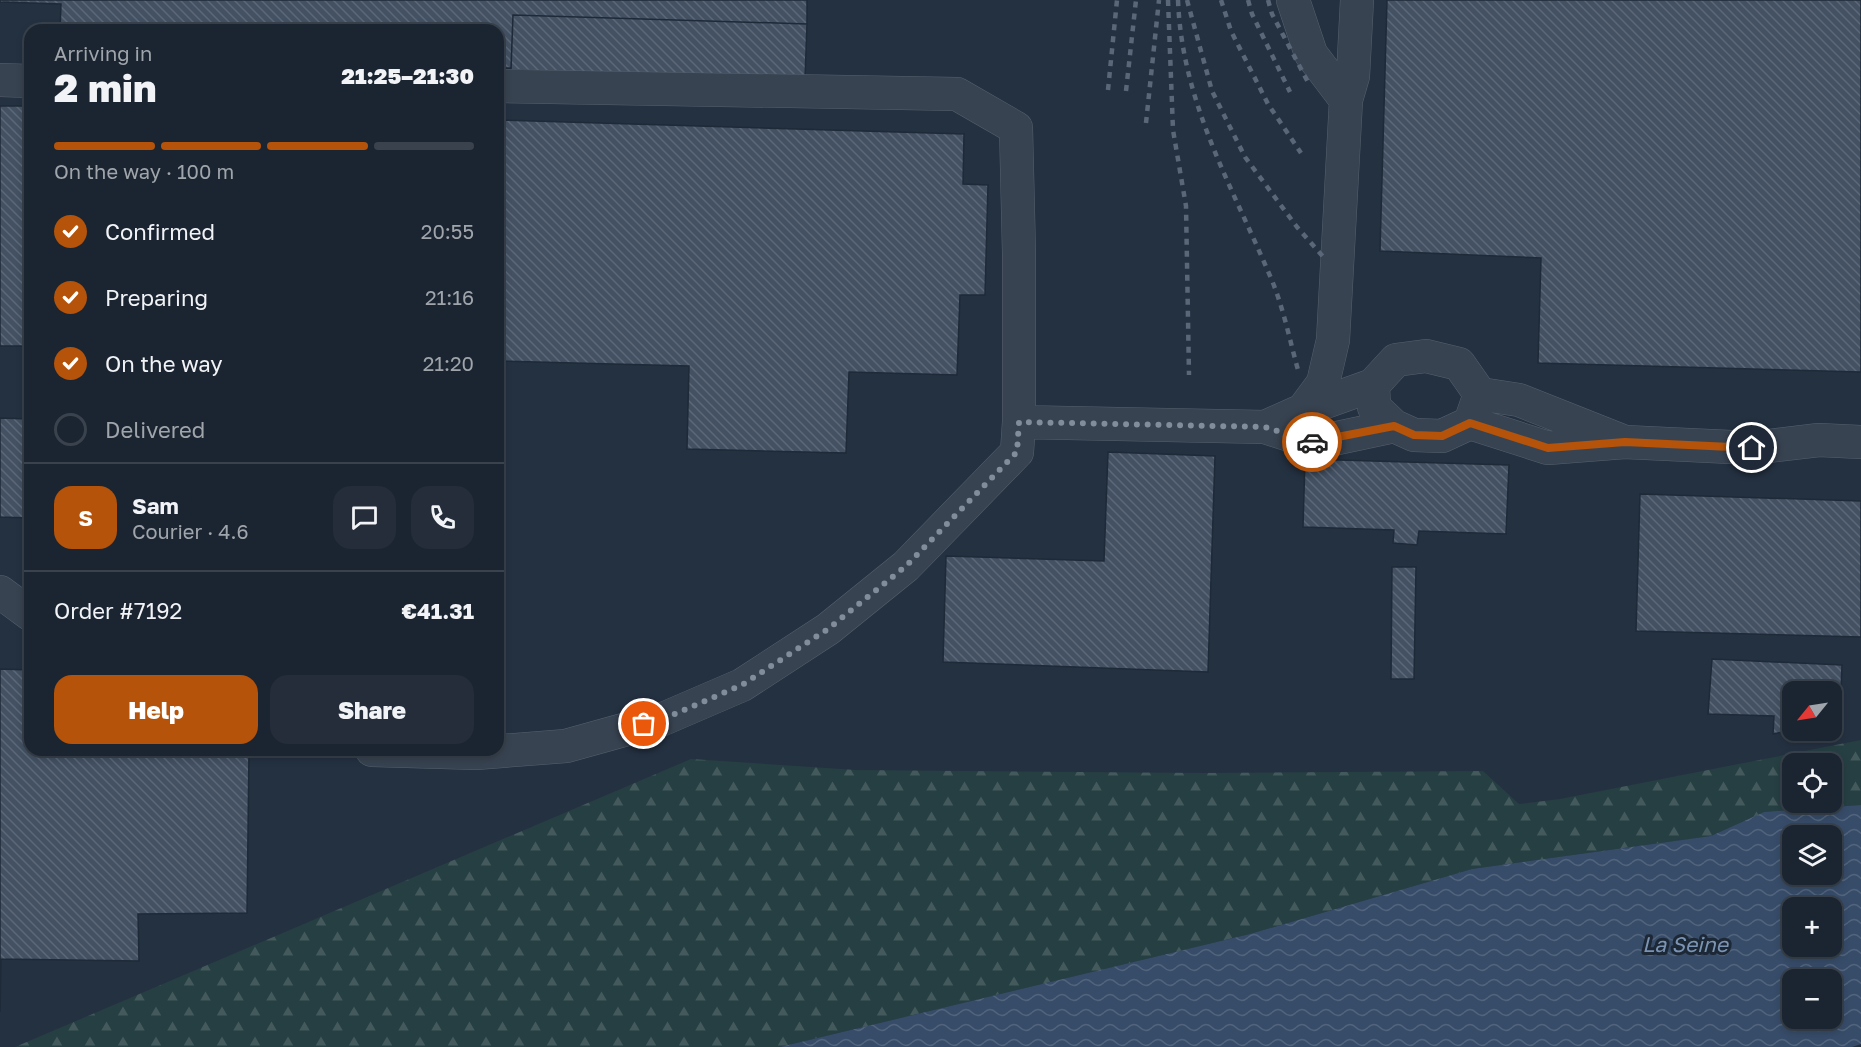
<!DOCTYPE html>
<html lang="en">
<head>
<meta charset="utf-8">
<style>
	body { margin:0; font-family:"Golos Text",sans-serif; background:#242d39; color:#f1f3f6; height:100vh; display:flex; flex-direction:column; font-size:22px; white-space:nowrap }
	* { box-sizing:border-box; margin:0 }
	p { font-size:20px; color:#a0a5ab }
	.icon { flex:none; width:33px; height:33px; fill:none; stroke:currentColor; stroke-width:2; stroke-linecap:round; stroke-linejoin:round }
	.map { position:relative; flex:1; overflow:hidden }
	.sheet { position:absolute; left:24px; top:24px; width:480px; height:732px; display:flex; flex-direction:column; background:#1b2531; border-radius:18px; box-shadow:0 3px 9px #0003,0 0 0 2px #39424d }
	.sheet>* { flex:none }
	.needle { width:39px; rotate:240deg }
	.tools { position:absolute; left:1782px; top:681px; display:grid; gap:12px }
	.tools a { display:grid; place-items:center; width:60px; height:60px; border-radius:12px; background:#1b2531; box-shadow:0 3px 9px #0003,0 0 0 2px #39424d; font-size:30px }
	.pin { position:absolute; display:grid; place-items:center; width:51px; height:51px; color:#fff; margin:-26px; border:3px solid #fff; border-radius:50%; box-shadow:0 2px 6px #0007 }
	.courier { position:absolute; display:grid; place-items:center; width:60px; height:60px; margin:-30px; border:4px solid #b45309; border-radius:50%; background:#fff; color:#222; box-shadow:0 2px 8px #0007 }
	.summary em { font-style:normal; font-weight:800 }
	.summary div { display:flex; flex-direction:column-reverse }
	.summary { display:flex; align-items:center; justify-content:space-between; height:102px; padding:0 30px }
	h1 { font-size:39px; font-weight:800; line-height:45px }
	.bar { display:grid; grid-template-columns:repeat(4,1fr); gap:9px 6px; align-content:center; height:72px; padding:0 30px }
	.bar i { height:8px; border-radius:4px; background:#39424d }
	.bar .on { background:#b45309 }
	.bar p { grid-column:span 4 }
	.line { display:flex; align-items:center; gap:15px; padding:0 30px; border-top:2px solid #39424d }
	.line div { flex:1 }
	.round { display:grid; place-items:center; flex:none; width:63px; height:63px; border-radius:18px; background:#242d39 }
	ol { padding:0 30px; list-style:none }
	li { display:flex; align-items:center; gap:18px; height:66px }
	li p { margin-inline-start:auto }
	li .icon { padding:6px; border-radius:50%; background:#b45309; color:#fff; stroke-width:4 }
	li:last-child { color:#a0a5ab }
	li i { width:33px; height:33px; border:3px solid #39424d; border-radius:50% }
	.primary-button { display:flex; gap:12px; margin-top:auto; padding:12px 30px }
	.primary-button a { flex:1; height:69px; border-radius:18px; background:#b45309; color:#fff; font-size:24px; font-weight:800; line-height:69px; text-align:center }
	.primary-button a+a { background:#242d39; color:#f1f3f6 }
	.map>svg:first-child { display:block }
</style>
</head>
<body>
<div class="map">
<svg width="1861" height="1047" viewBox="0 0 1861 1047">
	<defs>
		<pattern id="forest-firs" width="22" height="20" patternUnits="userSpaceOnUse" patternTransform="scale(1.5)"><rect width="22" height="20" fill="#263f42"/><path d="M5 1l3.5 6h-7zM16 11l3.5 6h-7z" fill="#43595c"/></pattern>
		<pattern id="water-waves" width="16" height="10" patternUnits="userSpaceOnUse" patternTransform="scale(1.5)"><rect width="16" height="10" fill="#374c69"/><path d="M0 5q4-4 8 0t8 0" fill="none" stroke="#52647d"/></pattern>
		<pattern id="building-back-hatch" width="6" height="6" patternUnits="userSpaceOnUse" patternTransform="scale(1.5)"><rect width="6" height="6" fill="#435163"/><path d="M-1 5l2 2M0 0l6 6M5-1l2 2" fill="none" stroke="#5c6878"/></pattern>
	</defs>
	<rect width="100%" height="100%" fill="#243141"/>
	<!-- forest -->
	<path fill="url(#forest-firs)" fill-rule="evenodd" d="M1861 740V805L1764 812 1711 836 1472 869 1250 934 780 1047H15L691 759 856 770 1204 773 1483 771 1519 804 1560 799ZM1792 764H1832V802H1792Z"/>
	<!-- water -->
	<path fill="url(#water-waves)" fill-rule="evenodd" d="M1861 805V1044L1852 1047H780L1250 934 1472 869 1711 836 1764 812ZM1792 836H1832V874H1792ZM1792 908H1832V946H1792ZM1792 980H1832V1018H1792Z"/>
	<!-- building -->
	<path fill="url(#building-back-hatch)" stroke="#1f2a38" stroke-width="1.5" d="M0 0H807V24L513 15 511 68H498V30H60L61 4 0 2Z
		M1387 0H1861V372L1538 363 1541 258 1380 251Z
		M513 15 807 24 805 79 511 70Z
		M0 106H30V346H0Z
		M498 120 964 134 963 184 988 185 985 295H960L957 375 849 372 846 453 687 449 689 366 498 361Z
		M0 418 30 419V518L0 517Z
		M1108 452 1215 456 1208 672 943 662 946 556 1104 561Z
		M1305 459 1509 465 1506 534 1419 531 1417 545 1393 543 1394 530 1303 527Z
		M1640 494 1861 501V637L1636 631Z
		M1392 567H1416L1414 679H1391Z
		M1712 659 1842 665 1840 719 1832 721V692H1792V730L1773 734 1774 716 1708 714Z
		M0 669 30 670V750L249 752 247 913 138 914 139 961 1 959 0 1012Z"/>
	<g fill="none" stroke-linecap="round" stroke-linejoin="round">
		<defs>
			<path id="minor" d="M1293 0 1311 54 1346 100 1353 76 1357 0
				M0 80 30 81
				M1373 385 1374 407 1394 426 1414 435 1442 436 1470 423 1480 394 1459 364 1426 356 1396 360 1373 385 1303 410 1265 427 1314 443 1394 426
				M1303 410 1323 383 1333 340 1346 100
				M1019 422 1265 427
				M1470 423 1548 448 1625 442 1519 400 1480 394
				M1625 442 1752 448 1819 440 1861 442
				M0 592 30 614
				M372 750 476 753 566 746 663 719 742 685 828 629 906 566 1017 452 1019 422V253L1016 128 957 94 498 86"/>
		</defs>
		<!-- minor casing -->
		<use href="#minor" stroke="#56616e" stroke-width="34"/>
		<!-- minor -->
		<use href="#minor" stroke="#384351" stroke-width="33"/>
		<!-- rail -->
		<path stroke="#5a6778" stroke-width="4.5" stroke-dasharray="6 6" stroke-linecap="butt" d="M1168 0 1173 130 1186 206 1189 375
			M1178 0C1182 105 1234 189 1273 283 1284 311 1290 341 1298 370
			M1187 0 1212 91 1245 157 1297 227 1326 260
			M1221 0 1231 31 1268 104 1301 153
			M1248 0 1252 14 1290 92
			M1268 0 1272 14 1310 86
			M1108 90 1117 0
			M1126 91 1136 0
			M1146 123 1159 0"/>
	</g>
	<g fill="none" stroke-linecap="round" stroke-linejoin="round">
		<!-- done -->
		<path stroke="#828d9b" stroke-width="6" stroke-dasharray="0 10.8" d="M644 724 663 719 742 685 828 629 906 566 1017 452 1019 422 1265 427 1312 442"/>
		<!-- route -->
		<path stroke="#b45309" stroke-width="8" d="M1312 442 1394 426 1414 435 1442 436 1470 423 1548 448 1625 442 1752 448"/>
	</g>
	<g text-anchor="middle" dominant-baseline="central" stroke-width="6" stroke-linejoin="round" paint-order="stroke">
		<!-- water labels -->
		<g font-size="21" font-style="italic" fill="#7b94b4" stroke="#1d2836">
			<text x="1685" y="944">La Seine</text>
		</g>
	</g>
</svg>
<div class="tools">
<a><svg class="needle" viewBox="-14 -14 28 28"><path d="M0-13l5 13h-10z" fill="#e53935"/><path d="M0 13l5-13h-10z" fill="#a0a5ab"/></svg></a>
<a><svg class="icon" aria-label="locate" viewBox="0 0 24 24"><circle cx="12" cy="12" r="6"/><path d="M12 2v4M12 18v4M2 12h4M18 12h4"/></svg></a>
<a><svg class="icon" aria-label="layers" viewBox="0 0 24 24"><path d="M12 4l9 5-9 5-9-5zM3 14l9 5 9-5"/></svg></a>
<a>+</a>
<a>−</a>
</div>
<div class="pin" style="left:644px;top:724px;background:#ea580c"><svg class="icon" aria-label="bag" viewBox="0 0 24 24"><path d="M5 8h14l-1 12H6zM9 8a3 3 0 0 1 6 0"/></svg></div>
<div class="pin" style="left:1752px;top:448px;background:#1f2937"><svg class="icon" aria-label="home" viewBox="0 0 24 24"><path d="M3 11l9-7 9 7M6 9v11h12V9"/></svg></div>
<div class="courier" style="left:1312px;top:442px"><svg class="icon" aria-label="car" viewBox="0 0 24 24"><path d="M5 17H2v-5l4-1 3-4h7l3 4 3 1v5h-3M9 17h6M6 11h13"/><circle cx="7" cy="17" r="2"/><circle cx="17" cy="17" r="2"/></svg></div>
<section class="sheet">
<div class="summary"><div><h1>2 min</h1><p>Arriving in</p></div><em>21:25–21:30</em></div>
<div class="bar"><i class="on"></i><i class="on"></i><i class="on"></i><i></i><p>On the way · 100 m</p></div>
<ol>
<li><svg class="icon" aria-label="check" viewBox="0 0 24 24"><path d="M5 12l5 5 9-10"/></svg>Confirmed<p>20:55</p></li>
<li><svg class="icon" aria-label="check" viewBox="0 0 24 24"><path d="M5 12l5 5 9-10"/></svg>Preparing<p>21:16</p></li>
<li><svg class="icon" aria-label="check" viewBox="0 0 24 24"><path d="M5 12l5 5 9-10"/></svg>On the way<p>21:20</p></li>
<li><i></i>Delivered</li>
</ol>
<div class="line" style="height:108px"><b class="round" style="background:#b45309;color:#fff">S</b><div><b>Sam</b><p>Courier · 4.6</p></div><a class="round"><svg class="icon" aria-label="chat" viewBox="0 0 24 24"><path d="M4 5h16v11H9l-5 4z"/></svg></a><a class="round"><svg class="icon" aria-label="phone" viewBox="0 0 24 24"><path d="M5 4h4l2 5-3 2q2 4 5 5l2-3 5 2v4C11 20 4 13 5 4z"/></svg></a></div>
<div class="line" style="height:78px"><div>Order #7192</div><b>€41.31</b></div>
<div class="primary-button"><a>Help</a><a>Share</a></div>
</section>
</div>
</body>
</html>
